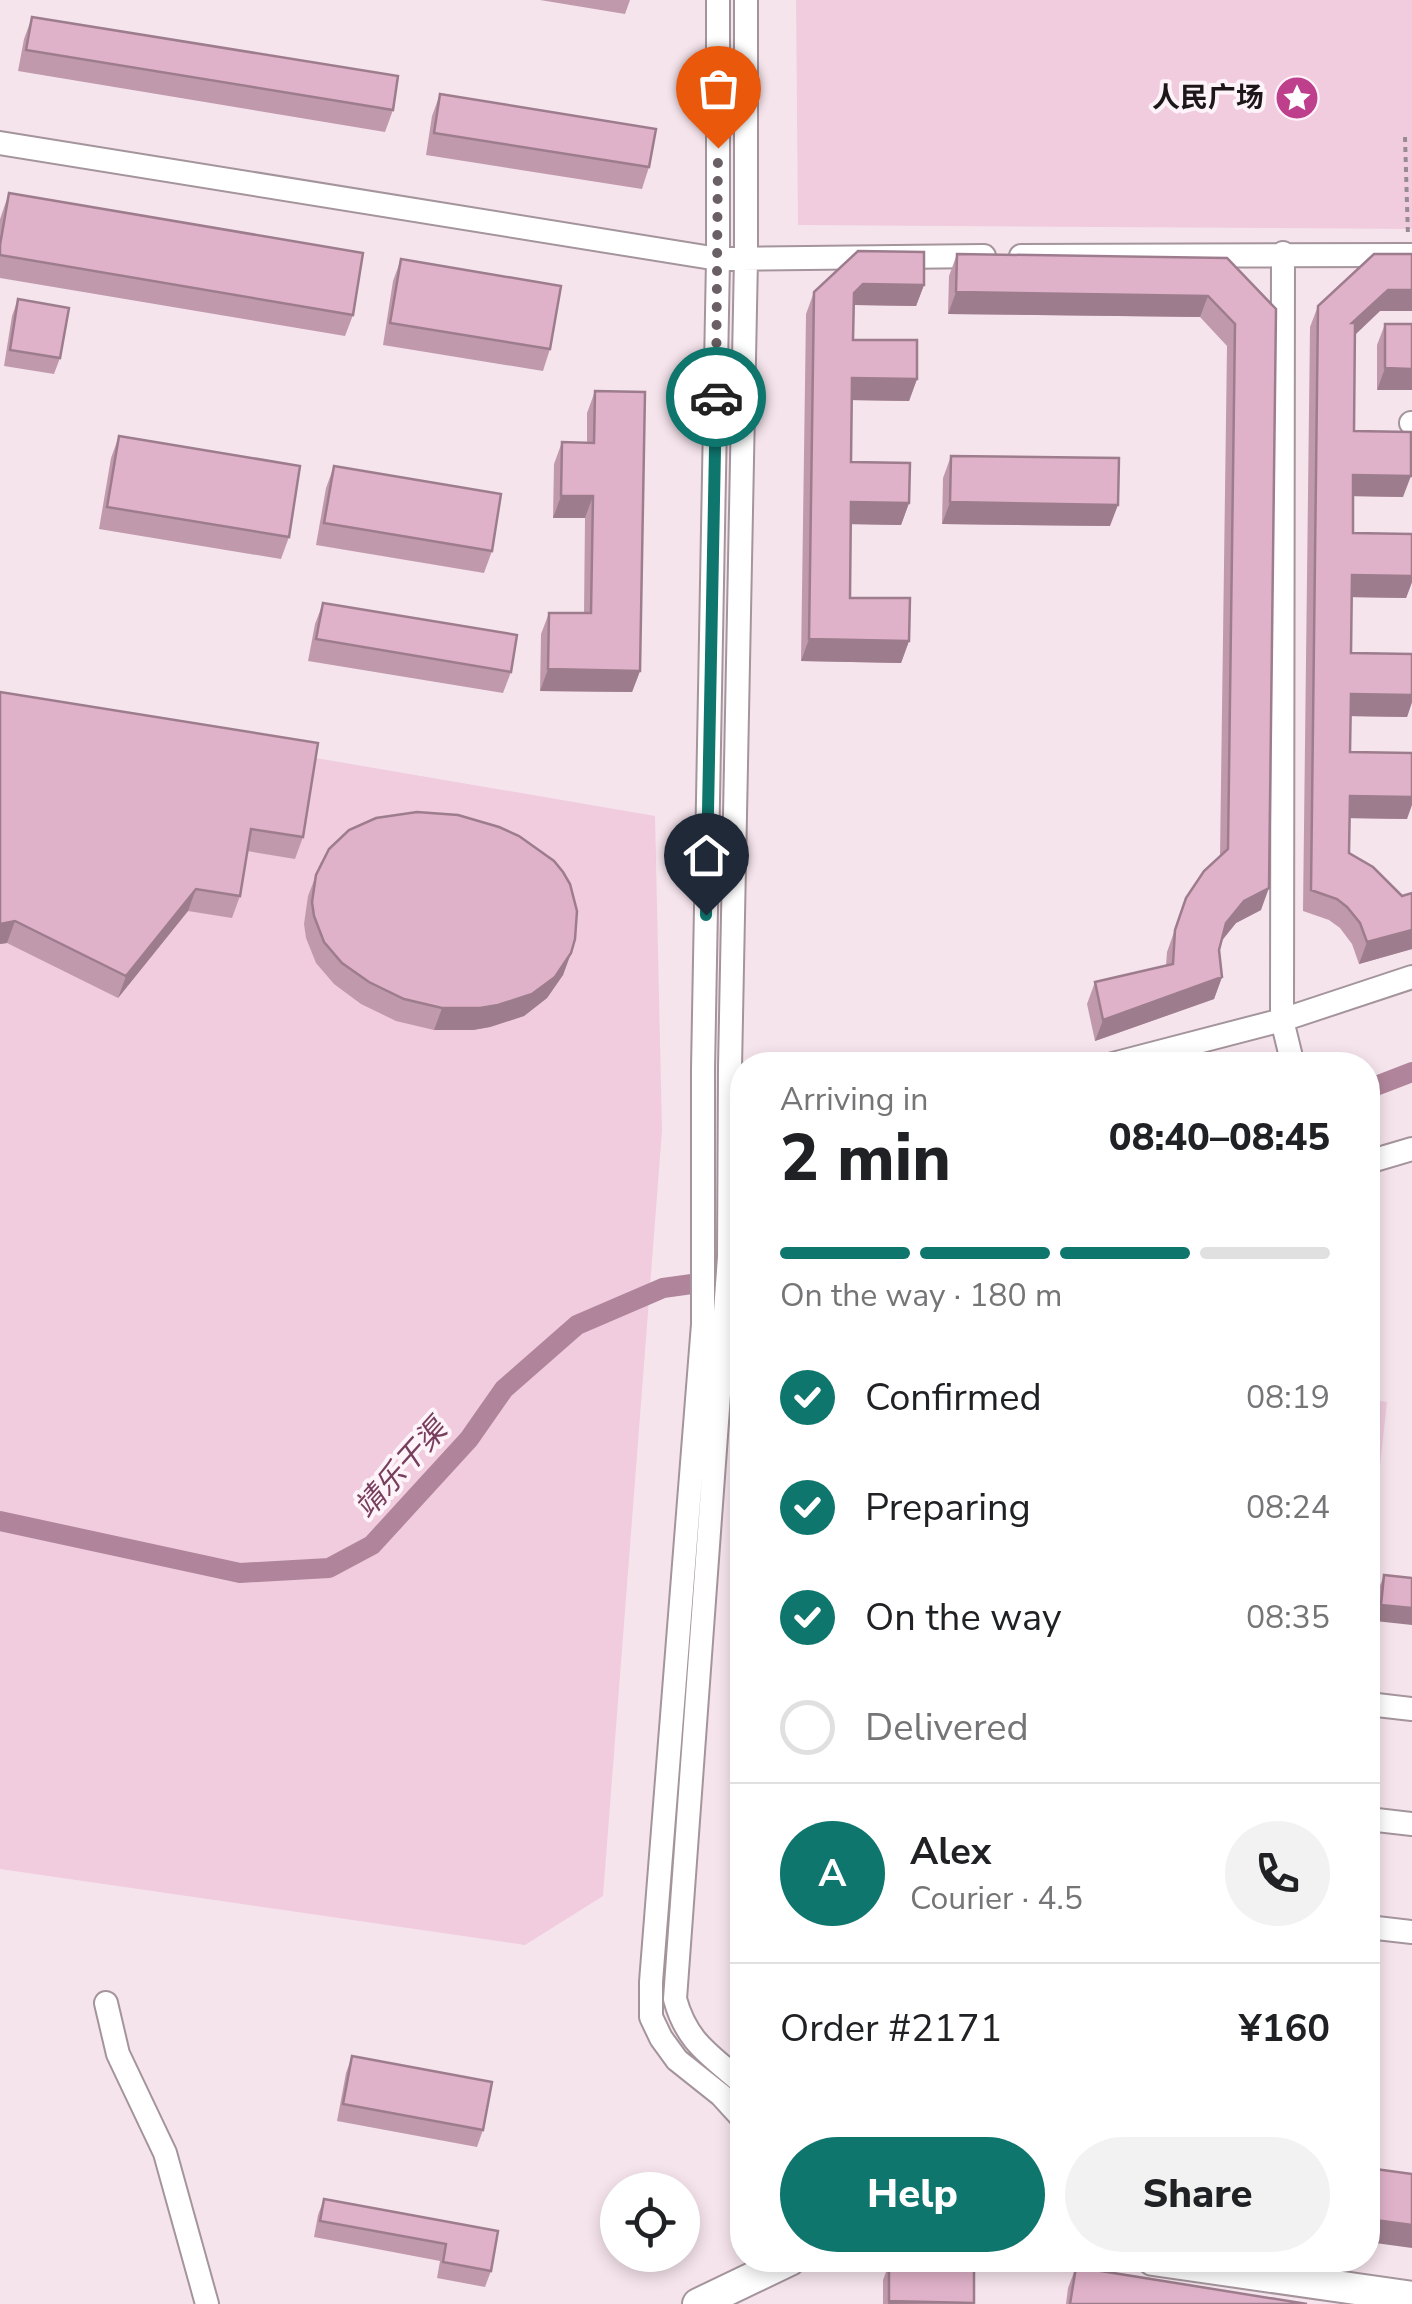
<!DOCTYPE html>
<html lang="en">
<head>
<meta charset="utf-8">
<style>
	body { margin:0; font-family:"Nunito Sans","Noto Sans SC",sans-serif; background:#f2f2f2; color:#202124; height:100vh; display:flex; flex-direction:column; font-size:38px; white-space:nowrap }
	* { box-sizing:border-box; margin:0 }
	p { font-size:32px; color:#757577 }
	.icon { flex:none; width:55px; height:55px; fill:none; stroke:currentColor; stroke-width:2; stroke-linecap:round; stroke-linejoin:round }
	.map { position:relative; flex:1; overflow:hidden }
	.side { position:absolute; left:730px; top:1052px; width:650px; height:1220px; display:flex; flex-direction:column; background:#fff; border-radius:40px; box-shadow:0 5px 15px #0003 }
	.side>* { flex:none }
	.buttons { position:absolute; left:600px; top:2172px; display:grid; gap:20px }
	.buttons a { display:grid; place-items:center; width:100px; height:100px; border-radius:50%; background:#fff; box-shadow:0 5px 15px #0003; font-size:50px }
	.pin { position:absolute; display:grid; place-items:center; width:85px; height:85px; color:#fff; margin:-102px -42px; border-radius:50% 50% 50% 0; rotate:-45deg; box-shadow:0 0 10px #0007 }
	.pin .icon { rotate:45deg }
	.courier { position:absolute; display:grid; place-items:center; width:100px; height:100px; margin:-50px; border:8px solid #0f766e; border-radius:50%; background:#fff; color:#222; box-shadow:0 2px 12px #0007 }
	.overview em { font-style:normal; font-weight:800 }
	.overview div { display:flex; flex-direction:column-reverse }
	.overview { display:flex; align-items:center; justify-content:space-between; height:170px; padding:0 50px }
	h1 { font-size:65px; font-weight:800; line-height:75px }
	.bar { display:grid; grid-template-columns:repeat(4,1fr); gap:15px 10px; align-content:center; height:120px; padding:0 50px }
	.bar i { height:12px; border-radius:8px; background:#e0e0e0 }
	.bar .on { background:#0f766e }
	.bar p { grid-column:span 4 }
	.line { display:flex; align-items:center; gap:25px; padding:0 50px; border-top:2px solid #e0e0e0 }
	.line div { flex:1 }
	.round { display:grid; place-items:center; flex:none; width:105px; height:105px; border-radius:52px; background:#f2f2f2 }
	ol { padding:0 50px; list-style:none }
	li { display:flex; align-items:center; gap:30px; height:110px }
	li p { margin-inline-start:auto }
	li .icon { padding:10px; border-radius:50%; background:#0f766e; color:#fff; stroke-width:4 }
	li:last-child { color:#757577 }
	li i { width:55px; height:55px; border:5px solid #e0e0e0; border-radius:50% }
	.primary-button { display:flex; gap:20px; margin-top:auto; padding:20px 50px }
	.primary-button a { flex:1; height:115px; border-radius:60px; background:#0f766e; color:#fff; font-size:40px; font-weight:800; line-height:115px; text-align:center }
	.primary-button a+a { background:#f2f2f2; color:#202124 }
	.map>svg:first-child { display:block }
</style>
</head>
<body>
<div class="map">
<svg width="1412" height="2304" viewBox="0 0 1412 2304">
	<rect width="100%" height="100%" fill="#f6e4ec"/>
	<!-- green -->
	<path fill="#f0ccde" d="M796 0H1412V229L798 225Z
		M0 704 655 816 662 1131 603 1896 525 1945 0 1869Z
		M1368 1399 1387 1402 1369 1565H1368Z"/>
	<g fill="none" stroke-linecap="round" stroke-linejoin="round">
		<!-- canal -->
		<path stroke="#b0859b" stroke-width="20" d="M1368 1089 1412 1072
			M0 1521 240 1573 329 1568 372 1545 469 1439 504 1389 577 1325 663 1288 742 1277"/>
		<defs>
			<path id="minor" d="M718 0V259L703 1069V1324L651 1982V2017L661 2038 677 2060 721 2095 742 2118
				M0 143 718 259 984 256
				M1283 253 1282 1020 1293 1065
				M1021 256 1412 255
				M1411 423H1412
				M1109 1065 1282 1020 1412 977
				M1368 1162 1412 1149
				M1368 1704 1412 1709
				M1368 1819 1412 1824
				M1368 1927 1412 1932
				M106 2003 118 2054 165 2153 207 2304
				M742 2083C710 2054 687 2043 675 1999L729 1257 730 1068 746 258V0"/>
			<path id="major" d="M1153 2260 1412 2297
				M698 2304 790 2260"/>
		</defs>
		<!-- minor casing -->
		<use href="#minor" stroke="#a4949c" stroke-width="26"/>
		<!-- major casing -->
		<use href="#major" stroke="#a4949c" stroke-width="34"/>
		<!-- path -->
		<path stroke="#988b91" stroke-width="4" stroke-dasharray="5 5" stroke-linecap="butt" d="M1405 137 1408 237"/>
		<!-- minor -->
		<use href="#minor" stroke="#fff" stroke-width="22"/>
		<!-- major -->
		<use href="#major" stroke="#fff" stroke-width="30"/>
	</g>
	<!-- wall -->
	<path fill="#c199ad" d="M540 0H630L625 14Z
		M32 17 393 110 385 132 18 71 24 39Z
		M440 94 649 167 642 189 426 155 432 116Z
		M9 193 353 315 345 336 0 278V219Z
		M957 254 1227 258 1276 309 1261 910 1236 923 1221 942 1219 950 1222 977 1214 999 1095 1041 1087 1004 1095 982 1166 966 1167 952 1186 898 1220 856 1227 346 1200 317 948 314 949 276Z
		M401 259 550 349 543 371 383 345 393 281Z
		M924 285 916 306 855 305 853 307V340L917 379 909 401 852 400 851 462 909 503 901 525 851 524 850 598 909 641 901 663 801 661 806 314 814 292Z
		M18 299 60 358 54 374 4 366 12 316Z
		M1318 306 1380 311 1355 335 1354 431 1403 497 1353 496V533L1412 534V582L1406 598 1352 597 1351 653 1412 654V702L1407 717 1350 716V752L1407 819 1349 818V853L1402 896 1412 893V949L1359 964 1352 944 1340 928 1329 920 1303 911 1310 327Z
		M1385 324H1412L1377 390V345Z
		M595 391 640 671 632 692 540 691 541 634 549 613H584L585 518H553L554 464 562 442 587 443V413Z
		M119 436 289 537 281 559 99 529 111 458Z
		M951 456 1110 526 942 524 943 478Z
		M334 466 492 551 484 573 316 545 326 488Z
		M323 603 511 672 503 693 308 661 315 624Z
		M0 692 303 837 295 859 247 851 240 896 232 918 188 911 118 998 7 943 0 944Z
		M321 862 571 953 563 975 547 998 524 1016 490 1027 473 1030H434L396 1021 361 1004 334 984 316 963 306 938 304 924 308 896Z
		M1384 1575 1412 1578 1375 1621 1378 1591Z
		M352 2056 483 2130 477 2147 337 2121 346 2073Z
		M324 2199 498 2231 491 2271 485 2287 437 2278 440 2261 314 2237 318 2215Z
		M889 2264 973 2304H883V2280Z
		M1076 2267 1307 2304H1066L1068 2288Z"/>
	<!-- shaded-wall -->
	<path fill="#9d7d8d" d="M863 284 924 285 916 306 855 305 846 314 854 293Z
		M1388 290H1412V311H1380L1344 345 1352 323Z
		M956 292 1208 296 1200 317 948 314Z
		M1385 368 1412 369V390H1377Z
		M852 378 917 379 909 401 845 400Z
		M1353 475 1411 476 1403 497 1345 496Z
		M561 496H593L585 518H553Z
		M851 502 909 503 901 525 843 524Z
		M950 502 1118 505 1110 526 942 524Z
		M1352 575 1412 576V582L1406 598 1344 597Z
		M809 639 909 641 901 663 801 661Z
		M548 669 640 671 632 692 540 691Z
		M1351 694 1412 695V702L1407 717 1343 716Z
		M1350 796 1412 797V805L1407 819 1342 818Z
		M1269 888 1261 910 1236 923 1218 945 1226 923 1244 901Z
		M196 889 188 911 118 998 126 976Z
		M15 921 7 943 0 944V924Z
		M1412 930V949L1359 964 1367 942Z
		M571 953 563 975 547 998 524 1016 490 1027 473 1030H434L442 1008Z
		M1222 977 1214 999 1095 1041 1103 1020Z
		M1381 1605 1412 1608V1625L1375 1621Z
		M1368 2219 1412 2225V2248L1368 2242Z
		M889 2301 974 2303 888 2304Z"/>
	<!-- building -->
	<path fill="#e0b2c9" stroke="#9d7d8d" stroke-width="2.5" d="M32 17 398 76 393 110 26 50Z
		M440 94 656 129 649 167 434 133Z
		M9 193 363 253 353 315 0 255V245Z
		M858 251 924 252V285L863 284 854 293 853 340H917V379L852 378 851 462 910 463 909 503 851 502 850 598H910L909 641 809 639 814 292Z
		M957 254 1227 258 1276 309 1269 888 1244 901 1226 923 1219 950 1222 977 1103 1020 1095 982 1173 964 1175 930 1186 898 1204 871 1228 849 1235 324 1208 296 956 292Z
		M1374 254H1412V290H1388L1352 323H1355L1354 431 1411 432V476L1353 475V533L1412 534V576L1352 575 1351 653 1412 654V695L1351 694 1350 752 1412 753V797L1350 796 1349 853 1373 867 1402 896 1412 893V930L1367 942 1360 923 1347 907 1337 899 1311 890 1318 306Z
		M401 259 561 286 550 349 390 323Z
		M18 299 69 308 60 358 10 350Z
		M1385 324H1412V369L1385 368Z
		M595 391 645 392 640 671 548 669 549 613H591L593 496H561L562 442 594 443Z
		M119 436 300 466 289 537 107 507Z
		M951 456 1119 458 1118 505 950 502Z
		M334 466 501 494 492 551 324 523Z
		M323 603 517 635 511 672 316 639Z
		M0 692 318 743 303 837 251 829 240 896 196 889 126 976 15 921 0 924Z
		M417 812 458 815 499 827 519 836 554 861 563 872 570 884 577 911 575 939 571 953 555 977 532 994 498 1005 480 1008H442L404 999 369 982 342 963 324 942 314 916 312 902 316 875 329 849 349 830 376 818Z
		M1384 1575 1412 1578V1608L1381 1605Z
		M352 2056 492 2082 483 2130 343 2104Z
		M1368 2168 1412 2174V2225L1368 2219Z
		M324 2199 498 2231 491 2271 443 2262 446 2244 320 2221Z
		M889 2264 974 2265V2303L889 2301Z
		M1076 2267 1307 2304H1070Z"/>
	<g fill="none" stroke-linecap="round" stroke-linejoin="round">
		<!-- done -->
		<path stroke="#695f64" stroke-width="10" stroke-dasharray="0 18" d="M716 397 718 148"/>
		<!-- route -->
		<path stroke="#0f766e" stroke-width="12" d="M706 915 716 397"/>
	</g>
	<!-- icons -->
	<defs>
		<symbol id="sight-disc" viewBox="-11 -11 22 22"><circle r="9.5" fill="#be3f8c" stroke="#fef3f9"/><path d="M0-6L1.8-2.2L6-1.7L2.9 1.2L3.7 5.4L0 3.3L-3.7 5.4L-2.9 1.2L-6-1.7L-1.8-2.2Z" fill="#fff"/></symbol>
	</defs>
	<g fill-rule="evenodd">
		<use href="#sight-disc" x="1272" y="73" width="50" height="50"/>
	</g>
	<g text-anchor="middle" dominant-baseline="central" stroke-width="8" stroke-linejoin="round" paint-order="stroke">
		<!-- poi labels -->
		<g font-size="28" font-weight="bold" fill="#1d171a" stroke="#fef3f9" text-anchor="end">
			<text x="1264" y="98">人民广场</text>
		</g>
		<!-- water labels -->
		<g font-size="30" font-style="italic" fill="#783e5e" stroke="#fef3f9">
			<text transform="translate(401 1469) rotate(-48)">靖乐干渠</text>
		</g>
	</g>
</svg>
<div class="buttons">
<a><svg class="icon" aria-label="locate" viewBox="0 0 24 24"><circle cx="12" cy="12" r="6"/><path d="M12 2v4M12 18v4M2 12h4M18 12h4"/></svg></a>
</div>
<div class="pin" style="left:718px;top:148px;background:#ea580c"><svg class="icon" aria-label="bag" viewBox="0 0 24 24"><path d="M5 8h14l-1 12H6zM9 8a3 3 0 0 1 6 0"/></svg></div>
<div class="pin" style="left:706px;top:915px;background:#1f2937"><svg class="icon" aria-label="home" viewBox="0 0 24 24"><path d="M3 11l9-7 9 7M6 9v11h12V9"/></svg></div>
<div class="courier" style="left:716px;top:397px"><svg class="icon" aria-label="car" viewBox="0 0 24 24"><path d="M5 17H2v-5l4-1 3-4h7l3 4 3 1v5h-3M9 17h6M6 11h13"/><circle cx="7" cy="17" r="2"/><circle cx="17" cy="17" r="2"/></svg></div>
<section class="side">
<div class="overview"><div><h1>2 min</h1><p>Arriving in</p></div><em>08:40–08:45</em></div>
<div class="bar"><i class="on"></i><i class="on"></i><i class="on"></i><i></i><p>On the way · 180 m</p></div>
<ol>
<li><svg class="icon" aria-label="check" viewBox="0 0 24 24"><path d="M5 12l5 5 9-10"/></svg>Confirmed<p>08:19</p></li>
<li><svg class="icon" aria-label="check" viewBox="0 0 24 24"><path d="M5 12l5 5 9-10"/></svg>Preparing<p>08:24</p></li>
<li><svg class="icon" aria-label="check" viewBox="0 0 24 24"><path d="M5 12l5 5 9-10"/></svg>On the way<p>08:35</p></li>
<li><i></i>Delivered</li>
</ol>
<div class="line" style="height:180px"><b class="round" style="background:#0f766e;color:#fff">A</b><div><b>Alex</b><p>Courier · 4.5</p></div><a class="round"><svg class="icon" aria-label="phone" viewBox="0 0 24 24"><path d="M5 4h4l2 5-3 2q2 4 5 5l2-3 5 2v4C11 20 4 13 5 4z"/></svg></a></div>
<div class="line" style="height:130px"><div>Order #2171</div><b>¥160</b></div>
<div class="primary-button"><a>Help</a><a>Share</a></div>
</section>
</div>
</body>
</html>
